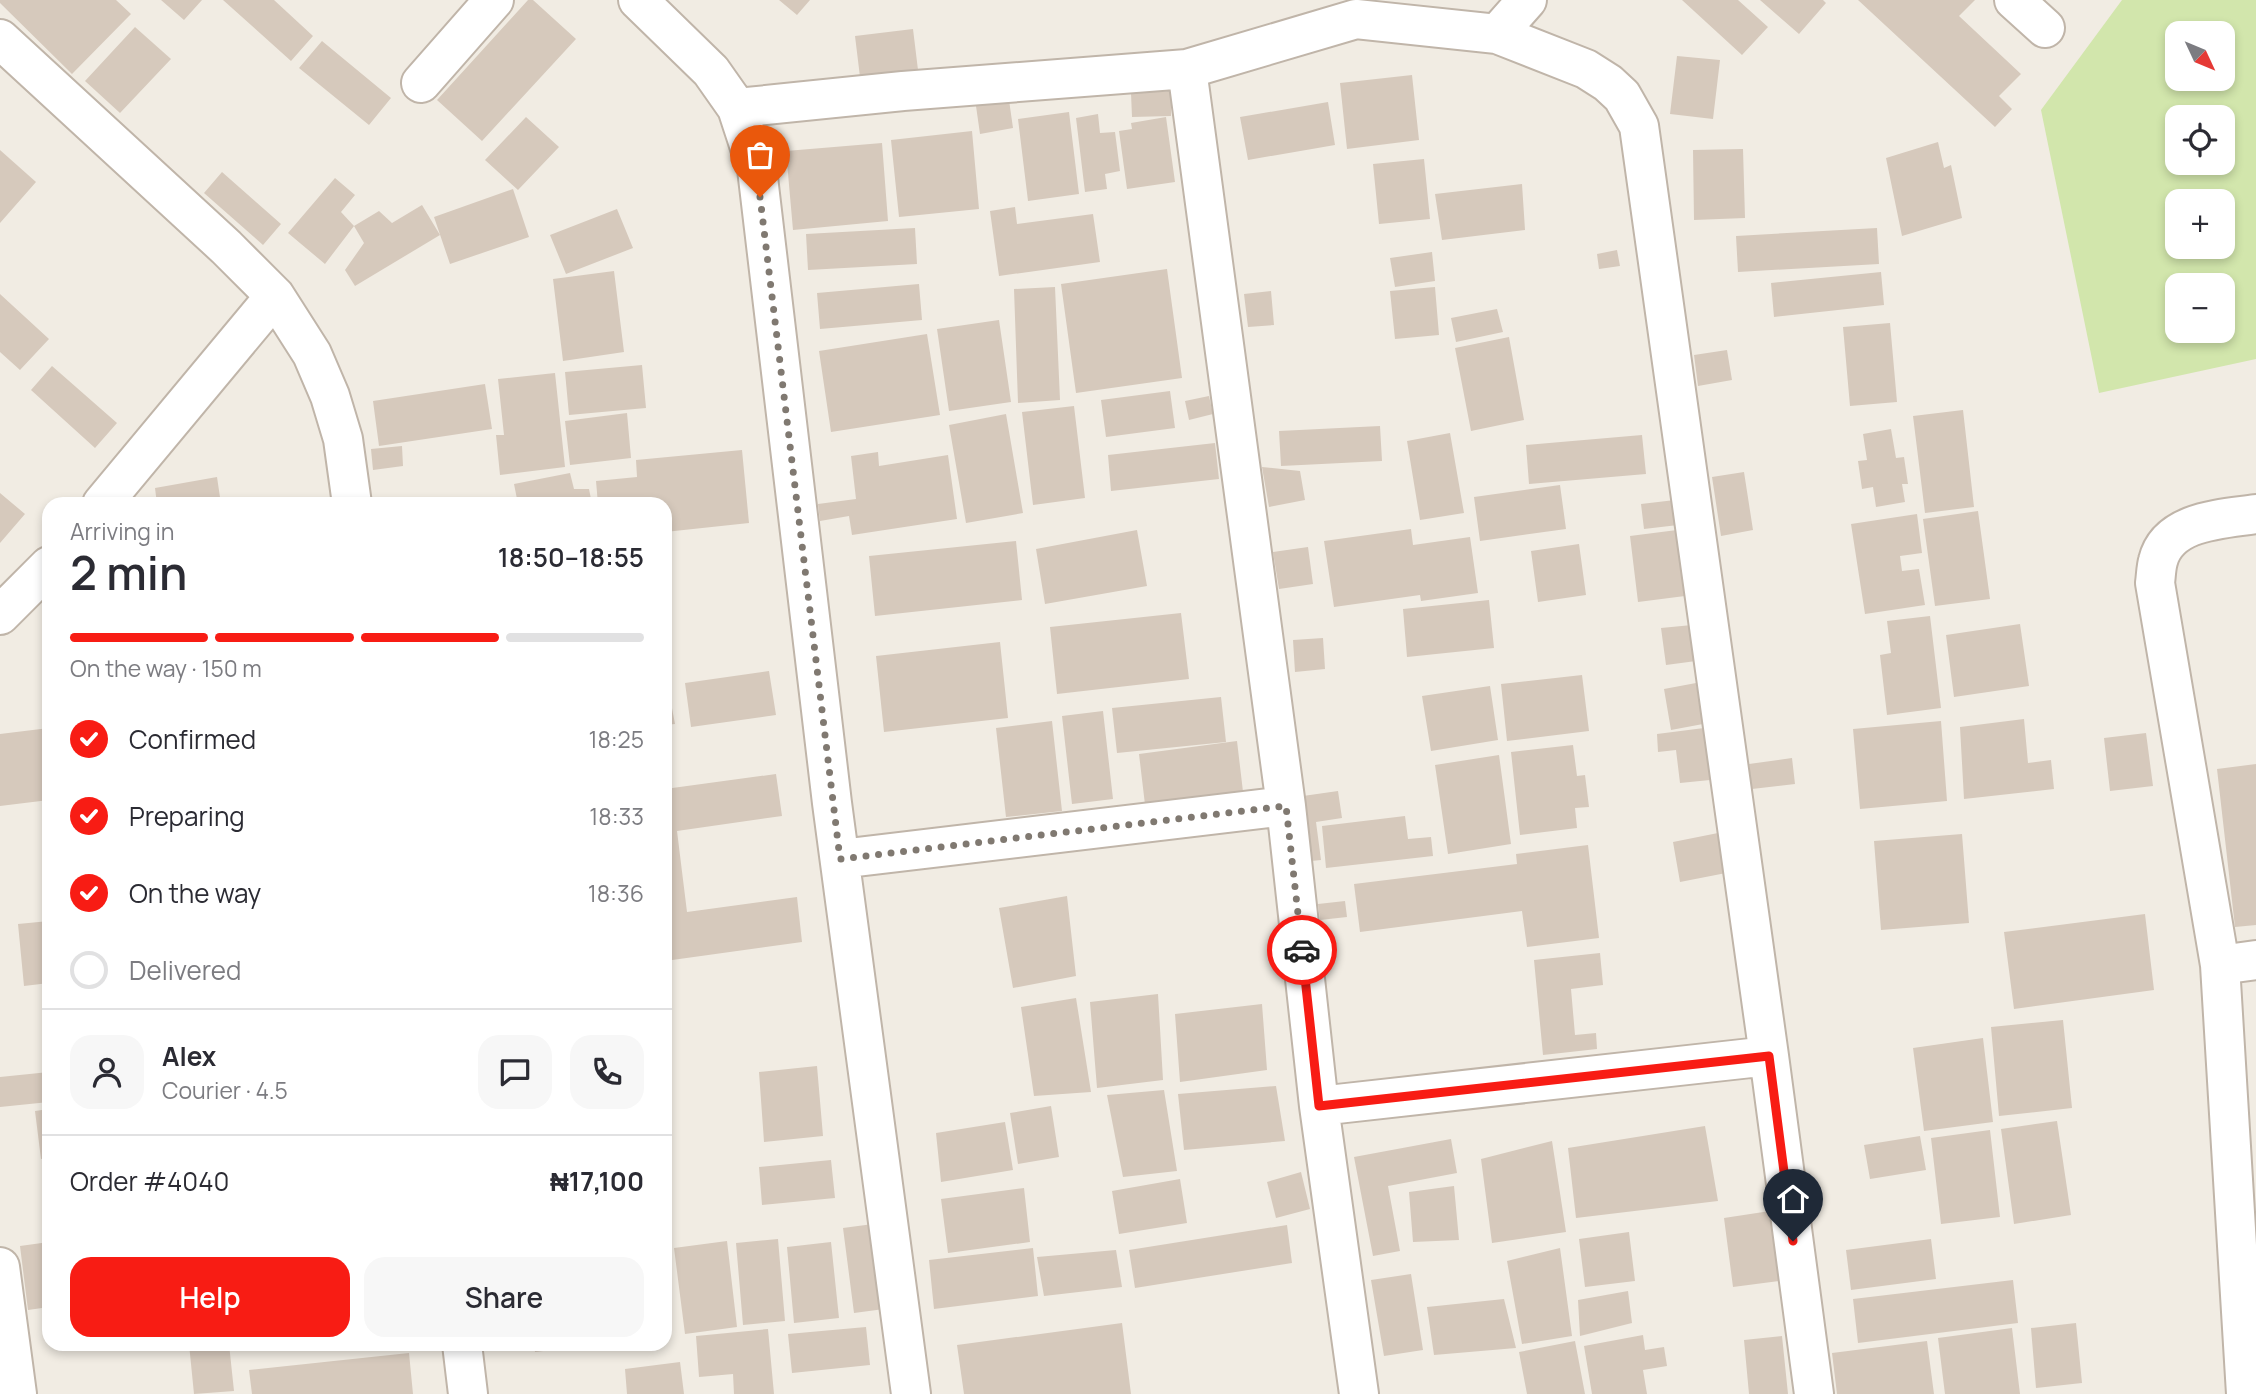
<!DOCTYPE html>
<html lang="en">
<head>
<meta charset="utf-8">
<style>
	body { margin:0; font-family:Manrope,sans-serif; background:#f7f7f7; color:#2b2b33; height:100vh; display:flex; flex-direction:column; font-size:26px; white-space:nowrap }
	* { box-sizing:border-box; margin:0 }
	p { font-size:23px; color:#7c7c81 }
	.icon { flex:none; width:38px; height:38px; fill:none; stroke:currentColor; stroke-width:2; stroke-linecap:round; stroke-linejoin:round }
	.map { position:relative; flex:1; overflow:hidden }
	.details { position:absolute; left:42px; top:497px; width:630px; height:854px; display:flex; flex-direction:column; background:#fff; border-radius:21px; box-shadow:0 4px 10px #0003 }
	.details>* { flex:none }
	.needle { width:46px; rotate:134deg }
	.controls { position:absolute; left:2165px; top:21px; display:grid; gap:14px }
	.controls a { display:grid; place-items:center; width:70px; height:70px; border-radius:14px; background:#fff; box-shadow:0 4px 10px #0003; font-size:35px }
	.pin { position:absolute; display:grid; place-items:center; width:60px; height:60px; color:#fff; margin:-72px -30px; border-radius:50% 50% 50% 0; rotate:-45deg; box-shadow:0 0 7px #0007 }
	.pin .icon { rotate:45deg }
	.courier { position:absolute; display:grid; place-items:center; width:70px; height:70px; margin:-35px; border:5px solid #f81c14; border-radius:50%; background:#fff; color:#222; box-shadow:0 2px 9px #0007 }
	.headline em { font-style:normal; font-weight:600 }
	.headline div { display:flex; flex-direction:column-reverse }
	.headline { display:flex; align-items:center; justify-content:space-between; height:119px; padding:0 28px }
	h1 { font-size:46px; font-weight:600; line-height:52px }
	.bar { display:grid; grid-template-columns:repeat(4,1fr); gap:10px 7px; align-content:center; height:84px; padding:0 28px }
	.bar i { height:9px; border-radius:5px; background:#e1e1e2 }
	.bar .current { background:#f81c14 }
	.bar p { grid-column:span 4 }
	.line { display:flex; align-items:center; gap:18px; padding:0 28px; border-top:2px solid #e1e1e2 }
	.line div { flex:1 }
	.round { display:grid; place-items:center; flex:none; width:74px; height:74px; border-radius:21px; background:#f7f7f7 }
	ol { padding:0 28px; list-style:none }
	li { display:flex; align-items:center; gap:21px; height:77px }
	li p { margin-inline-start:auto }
	li .icon { padding:7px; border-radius:50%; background:#f81c14; color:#fff; stroke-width:4 }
	li:last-child { color:#7c7c81 }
	li i { width:38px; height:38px; border:4px solid #e1e1e2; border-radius:50% }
	.button { display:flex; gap:14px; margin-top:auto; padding:14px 28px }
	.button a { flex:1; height:80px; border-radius:21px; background:#f81c14; color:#fff; font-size:28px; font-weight:600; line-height:80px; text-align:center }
	.button a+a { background:#f7f7f7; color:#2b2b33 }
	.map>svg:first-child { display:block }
</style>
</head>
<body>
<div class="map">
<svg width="2256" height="1394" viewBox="0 0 2256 1394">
	<rect width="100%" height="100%" fill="#f1ece3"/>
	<!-- green -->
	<path fill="#d2e6ac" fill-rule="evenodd" d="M2122 0H2256V359L2099 393 2041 110ZM2177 33H2222V79H2177ZM2177 117H2222V163H2177ZM2177 201H2222V247H2177ZM2177 285H2222V331H2177Z"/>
	<!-- building -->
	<path fill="#d6c9bc" d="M0 0H116L131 14 72 74 0 3Z
		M161 0H202L184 20Z
		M223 0H274L313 36 291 61Z
		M528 0H533L576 39 482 141 437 100Z
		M779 0H810L797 15Z
		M1682 0H1738L1768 27 1742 55Z
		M1760 0H1823L1826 3 1799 34Z
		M1858 0H1975L1959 16 2021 74 1999 96 2012 109 1995 127Z
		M135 27 171 59 120 113 85 81Z
		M913 29 918 70 860 77 855 36Z
		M322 41 391 98 369 125 299 68Z
		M1677 56 1720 60 1713 119 1670 114Z
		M1412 75 1419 140 1347 149 1340 83Z
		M1171 91V116L1132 117 1131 93Z
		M1008 93 1013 128 980 134 975 99Z
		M1328 102 1335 145 1248 160 1240 117Z
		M1069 112 1079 194 1028 201 1018 119Z
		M1098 114 1100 133 1115 132 1120 171 1105 174 1107 189 1085 192 1076 118Z
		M526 117 559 147 518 190 485 160Z
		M1166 117 1175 182 1127 189 1119 131 1132 129 1131 123Z
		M972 131 979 209 899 217 891 140Z
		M1938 142 1944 168 1951 165 1962 218 1902 236 1886 158Z
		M882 143 888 221 793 230 786 151Z
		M1743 149 1745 218 1694 220 1693 150Z
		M0 150 36 182 0 223Z
		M1424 159 1430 219 1379 224 1373 164Z
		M222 172 281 224 263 245 204 193Z
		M335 178 355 195 341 212 354 226 325 264 288 233Z
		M1522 184 1525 230 1442 240 1435 194Z
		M513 189 529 237 450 264 434 217Z
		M422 205 440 235 355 286 345 270 364 243 354 226 379 211 392 223Z
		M1015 207 1017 224 1093 214 1100 262 999 276 990 211Z
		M617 209 633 248 566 274 550 235Z
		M915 228 917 264 808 270 806 234Z
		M1877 228 1879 264 1738 272 1736 236Z
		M1617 250 1620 266 1599 269 1597 254Z
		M1432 252 1435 281 1395 287 1390 258Z
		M1167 269 1182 378 1076 393 1061 284Z
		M614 271 624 352 563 361 553 279Z
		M1881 272 1884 305 1774 317 1771 283Z
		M919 284 922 320 820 329 817 293Z
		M1055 287 1060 400 1018 403 1014 289Z
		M1435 287 1439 335 1395 339 1390 291Z
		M1271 291 1274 325 1248 327 1244 294Z
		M0 294 49 339 20 370 0 352Z
		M1497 309 1503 332 1456 342 1451 318Z
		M999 320 1011 402 949 411 937 329Z
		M1890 323 1897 402 1850 406 1843 327Z
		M927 334 940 415 831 432 819 351Z
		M1509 337 1524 420 1471 431 1455 348Z
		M1727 350 1732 380 1698 386 1694 355Z
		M642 365 646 408 569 415 565 372Z
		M52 366 117 423 95 448 31 390Z
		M555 373 565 467 500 475 496 435H504L498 379Z
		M485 384 492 429 379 446 373 401Z
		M1170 391 1175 428 1106 437 1101 400Z
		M1209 396 1213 414 1189 420 1185 401Z
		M1074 406 1085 498 1033 505 1022 412Z
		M1963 410 1974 507 1925 513 1913 416Z
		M627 413 631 458 570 465 565 421Z
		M1006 414 1023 513 966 523 949 425Z
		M1380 426 1382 461 1281 466 1279 431Z
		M1891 429 1896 458 1904 457 1908 484H1902L1905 502 1876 507 1873 487 1862 489 1858 461 1867 460 1863 434Z
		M1450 433 1464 513 1420 520 1407 441Z
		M1642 435 1646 474 1529 484 1526 445Z
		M1215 443 1219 479 1111 491 1108 455Z
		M402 446 403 466 373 470 371 449Z
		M742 450 749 523 665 532V504H598L596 481 637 477 636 460Z
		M878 452 879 466 948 455 957 519 852 535 849 516 820 521 818 504 856 499 851 456Z
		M1262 467 1300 471 1305 500 1269 507Z
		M1744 472 1753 530 1721 536 1712 477Z
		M570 473 574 489H589L592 504H518L514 484Z
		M217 477 221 504H157L155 488Z
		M1560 485 1566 529 1480 541 1474 497Z
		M0 493 25 514 0 543Z
		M1675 500 1678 525 1644 529 1641 504Z
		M1978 511 1990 599 1935 606 1923 519Z
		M1917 514 1922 553 1900 556 1902 571 1919 569 1925 605 1865 614 1851 524Z
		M1411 529 1413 545 1470 537 1478 593 1421 601 1420 595 1334 607 1324 541Z
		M1137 530 1147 586 1045 604 1036 549Z
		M1677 530 1685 596 1638 602 1630 536Z
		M1016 541 1022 600 875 616 869 556Z
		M1579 544 1586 595 1538 602 1531 551Z
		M1308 547 1313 584 1279 589 1273 552Z
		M1489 600 1494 648 1407 657 1403 609Z
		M1181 613 1189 679 1057 694 1050 627Z
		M1930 616 1941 708 1887 715 1880 655 1891 653 1887 621Z
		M2020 624 2029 686 1954 697 1946 635Z
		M1692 625 1696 661 1666 665 1661 628Z
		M1323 638 1325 669 1295 672 1293 640Z
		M1000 642 1008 718 884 732 876 656Z
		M665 671 675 724 665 725Z
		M769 671 776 715 691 727 685 683Z
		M1582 675 1589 731 1507 741 1501 684Z
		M1696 683 1703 724 1671 730 1664 689Z
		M1490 686 1498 740 1431 751 1422 696Z
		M1221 697 1226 742 1117 753 1112 708Z
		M1103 711 1113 799 1072 804 1062 716Z
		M2024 719 2028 763 2051 760 2054 789 1964 799 1960 727Z
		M1052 721 1062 811 1006 817 996 728Z
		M1941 721 1947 801 1860 809 1853 729Z
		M49 728V800L0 806V734Z
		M1704 728 1710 780 1680 783 1676 750 1658 752 1657 734Z
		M2146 733 2153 786 2110 791 2104 738Z
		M1237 741 1244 800 1146 813 1139 754Z
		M1573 745 1577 776 1585 775 1589 807 1575 808 1577 828 1520 835 1511 752Z
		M1499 755 1511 844 1448 854 1435 765Z
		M1792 758 1795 784 1752 789 1749 764Z
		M2256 764V925L2235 927 2217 769Z
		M776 774 782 816 677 831 687 912 797 897 802 942 665 961V789Z
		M1338 791 1342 818 1316 822 1321 860 1311 861 1303 796Z
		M1405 816 1408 839 1431 837 1433 856 1326 868 1322 826Z
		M1718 833 1726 873 1680 882 1673 842Z
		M1962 834 1969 923 1881 930 1874 841Z
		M1588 845 1599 938 1527 947 1522 911 1360 932 1354 884 1517 864 1516 854Z
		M1067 896 1076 976 1013 988 999 908Z
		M1345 901 1347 917 1320 920 1318 904Z
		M2145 914 2154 990 2014 1009 2004 932Z
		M49 921V983L24 986 18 924Z
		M1600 953 1603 985 1571 989 1575 1035 1596 1033 1597 1049 1543 1055 1534 960Z
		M1158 994 1163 1080 1097 1088 1090 1002Z
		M1076 998 1091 1092 1034 1096 1021 1007Z
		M1262 1004 1267 1070 1180 1082 1175 1014Z
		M2063 1020 2072 1108 1999 1116 1991 1027Z
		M1983 1038 1993 1122 1924 1131 1913 1048Z
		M817 1066 823 1136 764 1142 759 1072Z
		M49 1072V1102L0 1107V1077Z
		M1276 1086 1285 1141 1184 1150 1178 1094Z
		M1164 1090 1177 1171 1123 1177 1107 1095Z
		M1051 1106 1059 1157 1018 1164 1010 1113Z
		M49 1109V1158L41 1159 35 1111Z
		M2057 1121 2071 1215 2014 1224 2001 1129Z
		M1005 1122 1013 1170 941 1182 936 1133Z
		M1705 1126 1718 1201 1576 1218 1568 1148Z
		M1990 1130 2000 1217 1941 1224 1931 1138Z
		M1920 1136 1926 1170 1870 1179 1864 1145Z
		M1451 1139 1457 1173 1388 1186 1400 1251 1373 1256 1354 1157Z
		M1552 1141 1566 1232 1492 1243 1481 1159Z
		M831 1160 835 1198 762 1205 759 1167Z
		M1301 1172 1310 1209 1276 1218 1267 1182Z
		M1180 1179 1187 1223 1119 1234 1112 1191Z
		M1454 1186 1459 1240 1413 1242 1409 1192Z
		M1024 1188 1030 1242 948 1253 941 1199Z
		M1770 1211 1779 1281 1733 1287 1724 1218Z
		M873 1224 884 1309 854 1313 843 1228Z
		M1287 1225 1292 1263 1135 1288 1129 1250Z
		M1629 1232 1635 1281 1585 1287 1579 1239Z
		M778 1239 785 1321 743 1325 736 1243Z
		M1931 1239 1936 1279 1851 1290 1846 1250Z
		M727 1241 737 1327 685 1334 674 1248Z
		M49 1242V1307L28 1310 20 1246Z
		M831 1242 839 1318 794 1323 787 1247Z
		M1033 1248 1038 1296 934 1309 929 1260Z
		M1560 1248 1572 1336 1522 1344 1507 1261Z
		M1116 1250 1122 1287 1044 1296 1037 1257Z
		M1411 1274 1423 1350 1384 1356 1371 1280Z
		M2013 1280 2018 1323 1858 1343 1853 1299Z
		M1628 1291 1632 1323 1580 1336 1578 1300Z
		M1504 1299 1516 1348 1434 1355 1427 1307Z
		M1122 1323 1131 1394H964L957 1345Z
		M2076 1323 2082 1383 2036 1388 2031 1328Z
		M866 1327 870 1365 792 1373 788 1334Z
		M2012 1328 2020 1394H1945L1938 1338Z
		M768 1329 774 1394H734L733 1374 699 1377 696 1336Z
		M1643 1335 1645 1350 1664 1347 1667 1366 1643 1370 1647 1394H1592L1584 1346Z
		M1782 1336 1788 1394H1749L1744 1340Z
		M1575 1341 1585 1394H1527L1519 1352Z
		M1927 1341 1934 1394H1837L1832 1353Z
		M189 1344H229L234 1391 194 1394Z
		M534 1344H583L584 1346 535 1352Z
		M409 1353 413 1394H252L249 1370Z
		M680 1362 684 1394H627L625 1369Z"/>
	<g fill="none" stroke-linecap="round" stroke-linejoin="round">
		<defs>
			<path id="street" d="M638 0 711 71 737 108 757 169 832 803 911 1394
				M2014 0 2045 28
				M1497 34 1527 0
				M0 39 226 247 275 296 312 354 330 396 343 439 352 504
				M1187 69 1286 806 1319 1106 1359 1394
				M421 83 494 0
				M737 108 903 91 1187 69 1356 19 1497 34 1586 69 1608 83 1622 96 1639 126 1769 1056 1814 1394
				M102 504 275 296
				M0 615 49 566
				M840 859 1286 806
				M2220 965 2256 960
				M1319 1106 1769 1056
				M0 1267 17 1394
				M462 1344 468 1394
				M2246 1394 2220 965 2155 583C2156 576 2156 568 2158 561 2168 520 2223 519 2256 514"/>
		</defs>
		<!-- street casing -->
		<use href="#street" stroke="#c0b5a9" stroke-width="42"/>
		<!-- street -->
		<use href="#street" stroke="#fff" stroke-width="38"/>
	</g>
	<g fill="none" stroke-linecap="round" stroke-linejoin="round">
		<!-- done -->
		<path stroke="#807971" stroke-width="7" stroke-dasharray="0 12.6" d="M760 197 840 859 1286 806 1302 950"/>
		<!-- route -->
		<path stroke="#f81c14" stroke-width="9" d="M1302 950 1319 1106 1769 1056 1793 1241"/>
	</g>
</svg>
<div class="controls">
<a><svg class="needle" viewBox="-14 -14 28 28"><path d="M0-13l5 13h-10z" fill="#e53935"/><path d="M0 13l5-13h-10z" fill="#7c7c81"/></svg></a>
<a><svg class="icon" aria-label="locate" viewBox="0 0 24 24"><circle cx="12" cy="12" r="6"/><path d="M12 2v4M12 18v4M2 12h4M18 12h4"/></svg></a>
<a>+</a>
<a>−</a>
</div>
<div class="pin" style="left:760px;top:197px;background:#ea580c"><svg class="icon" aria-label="bag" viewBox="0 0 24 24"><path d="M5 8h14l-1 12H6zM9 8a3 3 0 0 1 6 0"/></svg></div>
<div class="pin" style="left:1793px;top:1241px;background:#1f2937"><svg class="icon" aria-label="home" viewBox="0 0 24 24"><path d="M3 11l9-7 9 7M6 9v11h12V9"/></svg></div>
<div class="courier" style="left:1302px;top:950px"><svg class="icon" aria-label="car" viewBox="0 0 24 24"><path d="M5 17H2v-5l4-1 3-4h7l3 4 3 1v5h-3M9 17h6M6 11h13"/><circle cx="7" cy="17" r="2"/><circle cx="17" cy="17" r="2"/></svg></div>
<section class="details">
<div class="headline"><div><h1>2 min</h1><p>Arriving in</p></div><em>18:50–18:55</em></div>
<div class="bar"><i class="current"></i><i class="current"></i><i class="current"></i><i></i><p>On the way · 150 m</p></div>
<ol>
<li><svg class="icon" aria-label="check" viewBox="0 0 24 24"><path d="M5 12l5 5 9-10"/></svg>Confirmed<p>18:25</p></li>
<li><svg class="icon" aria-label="check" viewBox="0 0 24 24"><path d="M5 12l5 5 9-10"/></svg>Preparing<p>18:33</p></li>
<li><svg class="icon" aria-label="check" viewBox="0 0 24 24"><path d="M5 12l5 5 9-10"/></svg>On the way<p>18:36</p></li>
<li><i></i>Delivered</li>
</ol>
<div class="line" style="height:126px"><a class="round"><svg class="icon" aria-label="person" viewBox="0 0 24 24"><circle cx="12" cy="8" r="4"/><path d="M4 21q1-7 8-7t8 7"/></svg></a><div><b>Alex</b><p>Courier · 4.5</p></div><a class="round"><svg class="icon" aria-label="chat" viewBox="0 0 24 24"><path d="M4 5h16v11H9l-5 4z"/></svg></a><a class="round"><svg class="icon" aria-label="phone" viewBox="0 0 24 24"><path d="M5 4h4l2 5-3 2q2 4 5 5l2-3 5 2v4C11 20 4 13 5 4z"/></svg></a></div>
<div class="line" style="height:91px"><div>Order #4040</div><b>₦17,100</b></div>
<div class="button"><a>Help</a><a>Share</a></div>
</section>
</div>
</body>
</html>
